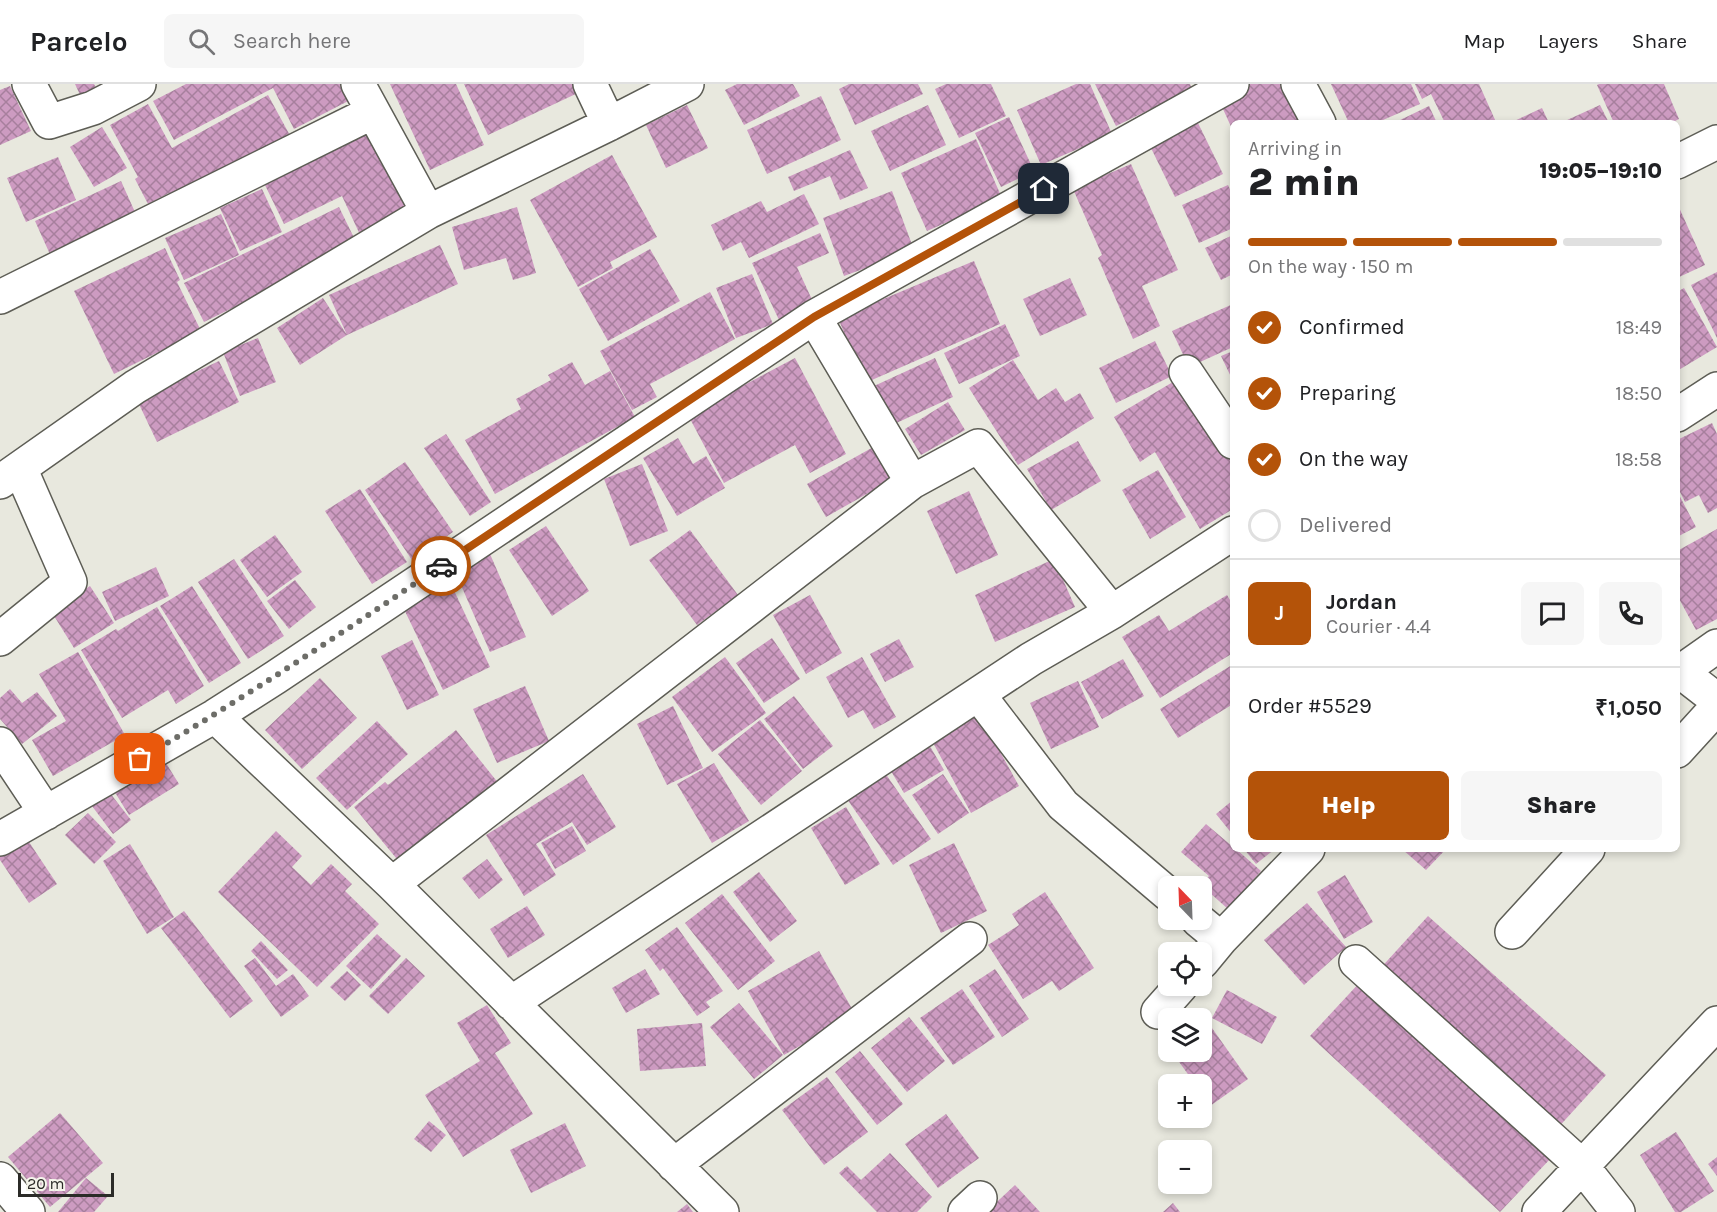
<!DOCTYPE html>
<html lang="en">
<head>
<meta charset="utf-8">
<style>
	body { margin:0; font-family:Karla,sans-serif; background:#f6f6f6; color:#202124; height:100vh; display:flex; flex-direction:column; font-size:22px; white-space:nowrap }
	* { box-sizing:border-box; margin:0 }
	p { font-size:20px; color:#757577 }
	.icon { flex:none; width:33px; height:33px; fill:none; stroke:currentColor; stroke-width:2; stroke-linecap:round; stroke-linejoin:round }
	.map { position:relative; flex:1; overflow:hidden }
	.panel { position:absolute; left:1230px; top:36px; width:450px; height:732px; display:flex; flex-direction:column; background:#fff; border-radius:9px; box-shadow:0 3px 9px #0003 }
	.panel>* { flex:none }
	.needle { width:39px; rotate:337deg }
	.controls { position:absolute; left:1158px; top:792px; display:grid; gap:12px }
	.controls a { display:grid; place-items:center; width:54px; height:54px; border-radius:9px; background:#fff; box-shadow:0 3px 9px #0003; font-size:30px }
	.scale { position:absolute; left:18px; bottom:15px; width:96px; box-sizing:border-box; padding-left:6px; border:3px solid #2b2b28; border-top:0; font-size:16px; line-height:21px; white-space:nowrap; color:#2b2b28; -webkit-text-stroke:4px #f5f5eb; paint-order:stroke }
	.pin { position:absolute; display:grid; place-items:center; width:51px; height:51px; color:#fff; margin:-26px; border-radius:12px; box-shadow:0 3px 9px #0006 }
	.courier { position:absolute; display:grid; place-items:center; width:60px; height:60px; margin:-30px; border:4px solid #b45309; border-radius:50%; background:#fff; color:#222; box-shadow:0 2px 8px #0007 }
	.head em { font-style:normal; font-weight:800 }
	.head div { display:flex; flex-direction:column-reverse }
	.head { display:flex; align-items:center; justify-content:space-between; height:102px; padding:0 18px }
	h1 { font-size:39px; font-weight:800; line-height:45px }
	.bar { display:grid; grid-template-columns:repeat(4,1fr); gap:9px 6px; align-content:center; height:72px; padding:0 18px }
	.bar i { height:8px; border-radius:4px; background:#e0e0e0 }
	.bar .active { background:#b45309 }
	.bar p { grid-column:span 4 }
	.line { display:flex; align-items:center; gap:15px; padding:0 18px; border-top:2px solid #e0e0e0 }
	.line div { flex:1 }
	.round { display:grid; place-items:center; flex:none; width:63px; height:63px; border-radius:9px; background:#f6f6f6 }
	ol { padding:0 18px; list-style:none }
	li { display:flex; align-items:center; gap:18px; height:66px }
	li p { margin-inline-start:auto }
	li .icon { padding:6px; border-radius:50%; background:#b45309; color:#fff; stroke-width:4 }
	li:last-child { color:#757577 }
	li i { width:33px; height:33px; border:3px solid #e0e0e0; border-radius:50% }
	.cta { display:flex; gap:12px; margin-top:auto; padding:12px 18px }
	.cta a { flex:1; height:69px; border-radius:9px; background:#b45309; color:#fff; font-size:24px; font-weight:800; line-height:69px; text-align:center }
	.cta a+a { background:#f6f6f6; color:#202124 }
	header { display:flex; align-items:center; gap:36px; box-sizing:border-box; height:84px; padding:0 30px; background:#fff; border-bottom:2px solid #e0e0e0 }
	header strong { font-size:28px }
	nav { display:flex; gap:33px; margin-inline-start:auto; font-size:21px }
	.search { width:420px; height:54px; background:#f6f6f6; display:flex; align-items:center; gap:15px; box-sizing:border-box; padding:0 21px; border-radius:9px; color:#757577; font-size:22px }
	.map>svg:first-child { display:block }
</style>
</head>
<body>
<header>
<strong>Parcelo</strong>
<div class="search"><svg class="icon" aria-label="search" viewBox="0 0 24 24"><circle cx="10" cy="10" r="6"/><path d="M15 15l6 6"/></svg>Search here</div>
<nav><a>Map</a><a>Layers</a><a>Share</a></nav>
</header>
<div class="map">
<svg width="1717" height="1128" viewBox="0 0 1717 1128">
	<defs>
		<pattern id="building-cross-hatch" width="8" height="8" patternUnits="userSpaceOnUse" patternTransform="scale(1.5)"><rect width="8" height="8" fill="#cd9bc1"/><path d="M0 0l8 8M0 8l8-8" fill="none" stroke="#a77f9d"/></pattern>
	</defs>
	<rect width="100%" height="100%" fill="#e8e8de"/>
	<!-- building -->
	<path fill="url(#building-cross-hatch)" d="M75 0H94L98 8 82 15Z
		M186 0H349L356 13 294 45 273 4 174 56 153 17Z
		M390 0H456L484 61 430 86Z
		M464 0H576L580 8 488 51Z
		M737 0H793L800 12 744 41 725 6Z
		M849 0H918L923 10 855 41 839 5Z
		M946 0H991L1006 32 959 54 935 5Z
		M1076 0H1090L1112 50 1041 81 1017 26Z
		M1095 0H1190L1192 5 1116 42Z
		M1248 0H1291L1307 33 1295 39H1233V47L1218 14Z
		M1331 0H1411L1420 20 1376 39H1349Z
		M1415 0H1479L1496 38 1445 39 1431 10 1422 15Z
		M1599 0H1664L1679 35 1671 39H1614L1597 1Z
		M10 2 31 47 0 61V6Z
		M268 11 293 57 175 121 169 109 148 120 135 95 138 93 110 41 148 20 172 64Z
		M821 12 841 56 767 90 747 46Z
		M687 21 708 64 666 84 646 41Z
		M928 21 946 61 890 87 871 47Z
		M1600 21 1609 39H1566L1565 37Z
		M1429 22 1437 39H1394Z
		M1542 24 1549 39H1510Z
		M1009 33 1034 87 1001 103 975 49Z
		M1198 39 1223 90 1175 113 1150 62Z
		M102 43 127 84 94 103 70 63Z
		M373 45 414 131 362 155 342 112 284 140 263 97Z
		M976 55 1002 114 927 147 901 89Z
		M850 66 868 104 840 116 830 92 794 107 788 93Z
		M612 71 657 153 610 178 613 184 578 203 530 116Z
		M58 73 76 116 26 138 7 94Z
		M1131 80 1178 186 1142 202 1160 242 1133 255 1098 174 1102 171 1073 105Z
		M121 97 139 137 53 177 35 137Z
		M1228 101 1233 112V144L1199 159 1182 121Z
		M262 105 282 148 240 167 220 124Z
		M892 107 914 166 844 192 823 134Z
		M804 110 819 140 749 174 741 158 723 167 711 141 761 117 767 128Z
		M1677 119 1705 181 1677 194Z
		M339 123 358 162 204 238 184 199Z
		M517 123 536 189 513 196 506 174 464 186 452 143Z
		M221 130 239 171 184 196 165 154Z
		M820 149 829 169 797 183 814 220 779 236 752 179Z
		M1233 151V190L1221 196 1205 164Z
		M440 161 458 200 347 251 329 211Z
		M165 164 180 196 177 198 201 247 114 290 74 207Z
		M650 165 680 217 608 257 579 205Z
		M974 177 1000 240 865 299 838 234Z
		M1717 188V254L1691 201Z
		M752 190 773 240 736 254 716 204Z
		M1070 194 1087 231 1040 252 1023 215Z
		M1684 204 1717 263 1677 287V208Z
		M710 208 735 255 650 300 657 313 632 326 600 267Z
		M323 214 347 251 300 281 277 244Z
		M1233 220V263L1189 283 1172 247Z
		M1005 240 1020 272 959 300 944 269Z
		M258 254 276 298 240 312 223 268Z
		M1155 257 1172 292 1116 319 1099 284Z
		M1233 267V297L1221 272Z
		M795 274 846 370 810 389 795 361 724 399 688 331Z
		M935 274 953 313 892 341 874 302Z
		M1013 276 1038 316 1056 304 1065 318 1080 309 1094 334 1018 381 969 304Z
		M219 277 239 318 157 358 137 316Z
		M572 278 585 301 610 287 635 333 495 410 465 356 521 325 516 315 551 296 548 291Z
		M1183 292 1233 377V425L1200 445 1155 368 1140 378 1114 333Z
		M948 318 965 346 921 371 905 345Z
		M1712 339 1717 350V424L1708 429 1699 411 1685 418 1677 402V356Z
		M446 350 491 418 470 432 424 364Z
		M678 354 693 380 706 372 725 404 677 432 643 374Z
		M1078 357 1101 397 1051 426 1027 385Z
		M877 361 895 394 826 433 807 400Z
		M405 378 453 448 412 476 365 406Z
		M642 380 668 447 630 462 604 395Z
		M1158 386 1186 433 1150 455 1122 406Z
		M360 405 407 478 372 500 325 427Z
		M969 407 998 471 956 490 927 427Z
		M1677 407 1696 443 1677 453Z
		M546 442 589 507 552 532 509 466Z
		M1717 445V535L1696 546 1677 511V467Z
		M690 446 738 511 697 541 649 476Z
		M275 451 302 488 267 513 240 476Z
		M490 470 526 553 490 568 454 485Z
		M234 475 284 552 248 575 198 498Z
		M1054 475 1075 523 995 558 975 511Z
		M156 483 169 512 115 537 102 508Z
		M295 496 316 523 289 545 267 517Z
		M450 498 490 583 443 606 402 521Z
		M90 502 114 539 74 564 51 527Z
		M192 502 241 579 209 599 160 522Z
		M810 511 842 569 806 590 773 531Z
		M1227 511 1233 521V569L1160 614 1122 553 1159 531 1169 547Z
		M157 523 204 602 176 620 168 606 122 634 81 566 116 545 118 547Z
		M772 554 800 595 764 619 736 579Z
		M899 555 914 583 885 598 870 570Z
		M412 556 439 611 407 626 381 572Z
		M78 568 125 651 53 692 32 656 66 637 39 590Z
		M725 573 766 629 712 668 672 613Z
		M862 573 896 633 874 645 863 626 848 634 826 593Z
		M1123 575 1144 612 1102 635 1081 598Z
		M1232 581 1233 620 1178 654 1160 625Z
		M320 594 357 634 302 685 265 646Z
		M1078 597 1099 643 1051 665 1030 619Z
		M525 602 549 657 497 679 473 625Z
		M10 605 22 619 37 608 57 632 22 660 0 635V614Z
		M794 612 833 662 803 685 764 635Z
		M673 622 703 684 667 701 637 640Z
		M978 628 1019 702 971 729 931 655Z
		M760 636 802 687 761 721 718 670Z
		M377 637 408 670 347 726 316 694Z
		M456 646 499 700 401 780 354 723 385 698 388 701Z
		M928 659 944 686 904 709 888 682Z
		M161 671 179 700 129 731 111 702Z
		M714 679 749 737 712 759 677 700Z
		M885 689 931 755 893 781 847 715Z
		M583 690 616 743 587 761 572 738 536 760 556 791 524 812 486 751Z
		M943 690 969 729 938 750 912 711Z
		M110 709 131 736 113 750 92 722Z
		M1233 716V751L1216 730Z
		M846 723 880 780 845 801 811 744Z
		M88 729 116 758 94 780 65 751Z
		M1206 740 1233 763V765H1236L1261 787 1228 825 1201 801 1209 792 1181 768Z
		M572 742 586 767 555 785 541 759Z
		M276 747 302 772 292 783 311 801 331 780 352 800 345 807 379 840 317 903 218 808Z
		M23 749 57 800 29 819 0 776V764Z
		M954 759 987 827 941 849 909 781Z
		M130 760 174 833 147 850 103 777Z
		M1244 765H1275L1256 780Z
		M1402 765H1446L1426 786Z
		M487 775 503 796 479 815 462 794Z
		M759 788 797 837 770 858 733 808Z
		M1345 791 1373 838 1344 855 1317 808Z
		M1045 808 1094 884 1059 907 1052 897 1023 915 988 861 1019 841 1012 830Z
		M722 810 775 877 738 906 685 839Z
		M1307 819 1346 863 1304 901 1264 856Z
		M527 822 545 851 508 874 490 845Z
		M184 827 253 917 230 934 161 844Z
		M1428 832 1606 991 1555 1047 1377 888Z
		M677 843 723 907 706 918 710 923 697 932 663 884 660 887 645 866Z
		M377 850 401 872 371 905 346 882Z
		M261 857 288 886 277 895 251 867Z
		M819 867 855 930 784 971 748 907Z
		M255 874 276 902 293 890 309 912 281 933 244 882Z
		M406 874 425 892 388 930 369 912Z
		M645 885 660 910 626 929 612 904Z
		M995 885 1029 935 1002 953 969 902Z
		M347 887 361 901 345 917 330 903Z
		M1362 896 1552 1073 1500 1128 1310 952Z
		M962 905 995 953 953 981 920 934Z
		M1227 906 1277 933 1262 960 1212 934Z
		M739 919 783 971 754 995 710 943Z
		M487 921 511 959 495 969 533 1030 463 1073 425 1011 480 977 457 939Z
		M909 933 945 977 907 1008 871 964Z
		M1207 937 1248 995 1210 1022 1202 1009V1000H1195L1172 968H1202V941Z
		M702 939 706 982 640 987 637 945Z
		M860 967 903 1020 877 1041 835 988Z
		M827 993 868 1048 824 1081 782 1026Z
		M60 1029 103 1079 50 1123 8 1073Z
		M946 1030 979 1074 938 1104 905 1060Z
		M429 1037 446 1051 431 1068 414 1055Z
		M565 1039 586 1082 531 1109 510 1066Z
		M1676 1048 1714 1107 1681 1128H1675L1640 1071Z
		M890 1069 932 1113 917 1128H877L839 1089 847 1082 861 1096Z
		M1717 1073V1092L1708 1080Z
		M86 1094 108 1112 94 1128H58Z
		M1015 1101 1040 1128H986Z
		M1173 1119 1180 1128H1163Z
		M687 1120 693 1128H677Z"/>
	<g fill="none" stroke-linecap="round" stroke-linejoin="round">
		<defs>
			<path id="minor" d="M29 0 49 38 93 24 139 0
				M358 0 428 128
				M590 0 609 40
				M1298 0 1319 39
				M1677 78 1717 58
				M0 213 373 28
				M814 233 912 398
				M1186 288 1233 358
				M1677 331 1717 305
				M0 398 135 303 428 128 609 40 687 0
				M0 555 70 498 20 384
				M1677 585 1717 616
				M1680 588 1717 562
				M978 610 1063 721 1168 810
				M215 632 392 800 722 1128
				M0 660 46 729
				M1677 667 1717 623
				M0 755 215 632 276 593 814 233 1232 0
				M392 800 912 398 978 362 1112 528
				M1198 836 1221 855 1308 765
				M1512 848 1588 765
				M1202 878 1221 855
				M1356 878 1582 1082 1618 1128
				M511 919 978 610 1031 575 1112 528 1233 449
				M1158 928 1181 902
				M674 1081 970 855
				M0 1095 28 1128
				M965 1128 980 1114
				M1539 1128 1717 939"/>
		</defs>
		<!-- minor casing -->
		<use href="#minor" stroke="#5d5d55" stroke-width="36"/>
		<!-- minor -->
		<use href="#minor" stroke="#fff" stroke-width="33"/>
	</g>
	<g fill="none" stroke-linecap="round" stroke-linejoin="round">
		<!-- done -->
		<path stroke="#6d6d68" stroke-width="6" stroke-dasharray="0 10.8" d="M140 675C243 615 342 549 441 482"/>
		<!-- route -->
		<path stroke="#b45309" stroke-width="8" d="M441 482 814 233 1044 105"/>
	</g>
</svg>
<div class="controls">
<a><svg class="needle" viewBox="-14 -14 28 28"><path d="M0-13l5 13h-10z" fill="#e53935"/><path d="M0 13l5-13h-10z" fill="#757577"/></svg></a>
<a><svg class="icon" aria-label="locate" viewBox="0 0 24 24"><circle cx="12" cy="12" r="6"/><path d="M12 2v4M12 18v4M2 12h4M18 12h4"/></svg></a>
<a><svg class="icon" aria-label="layers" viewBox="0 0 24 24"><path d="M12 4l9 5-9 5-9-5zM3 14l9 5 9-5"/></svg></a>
<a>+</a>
<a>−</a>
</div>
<div class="scale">20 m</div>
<div class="pin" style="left:140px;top:675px;background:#ea580c"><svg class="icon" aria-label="bag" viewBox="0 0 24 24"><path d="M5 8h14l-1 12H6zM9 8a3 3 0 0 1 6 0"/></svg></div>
<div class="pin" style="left:1044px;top:105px;background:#1f2937"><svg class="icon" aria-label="home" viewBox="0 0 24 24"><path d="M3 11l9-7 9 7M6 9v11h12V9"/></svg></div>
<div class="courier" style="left:441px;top:482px"><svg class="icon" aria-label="car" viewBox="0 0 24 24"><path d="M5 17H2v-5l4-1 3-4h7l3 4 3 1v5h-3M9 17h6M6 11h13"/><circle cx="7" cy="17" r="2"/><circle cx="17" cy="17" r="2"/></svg></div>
<section class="panel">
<div class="head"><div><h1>2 min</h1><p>Arriving in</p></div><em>19:05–19:10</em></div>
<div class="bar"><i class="active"></i><i class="active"></i><i class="active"></i><i></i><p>On the way · 150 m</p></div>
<ol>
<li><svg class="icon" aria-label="check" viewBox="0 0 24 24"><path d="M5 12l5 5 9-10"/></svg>Confirmed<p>18:49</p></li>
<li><svg class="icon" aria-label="check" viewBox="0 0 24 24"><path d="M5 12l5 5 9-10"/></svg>Preparing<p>18:50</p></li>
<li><svg class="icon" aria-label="check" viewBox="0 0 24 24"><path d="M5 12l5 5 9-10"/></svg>On the way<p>18:58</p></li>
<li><i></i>Delivered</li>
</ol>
<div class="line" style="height:108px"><b class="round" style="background:#b45309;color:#fff">J</b><div><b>Jordan</b><p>Courier · 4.4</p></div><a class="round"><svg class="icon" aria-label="chat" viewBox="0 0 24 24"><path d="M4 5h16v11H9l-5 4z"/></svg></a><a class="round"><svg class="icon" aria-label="phone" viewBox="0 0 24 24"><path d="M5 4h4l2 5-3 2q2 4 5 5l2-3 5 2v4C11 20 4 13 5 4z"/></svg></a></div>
<div class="line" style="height:78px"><div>Order #5529</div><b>₹1,050</b></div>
<div class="cta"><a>Help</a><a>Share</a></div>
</section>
</div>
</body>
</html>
